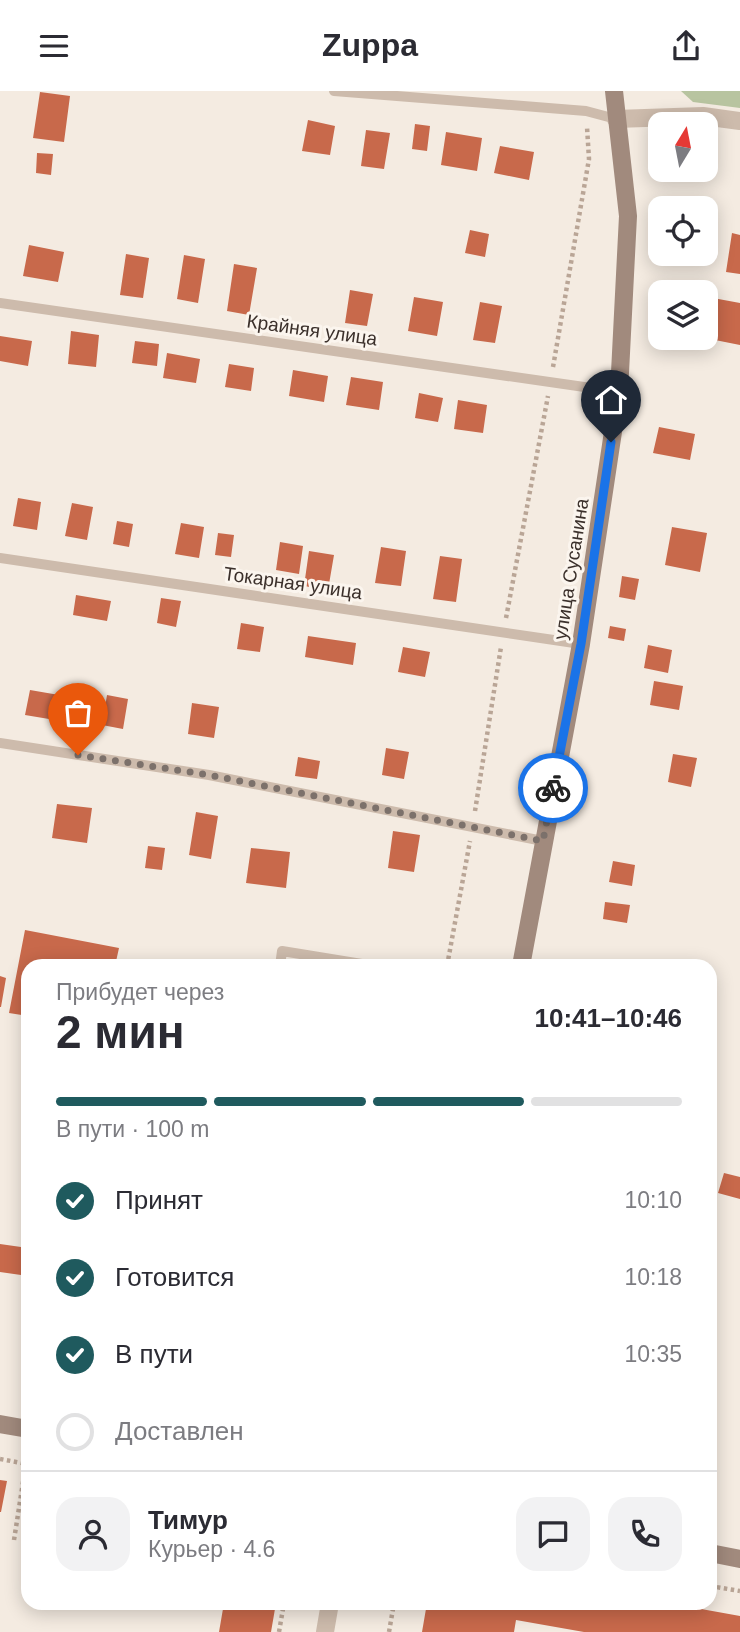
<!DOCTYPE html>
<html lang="ru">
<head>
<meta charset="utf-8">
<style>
	body { margin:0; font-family:Helvetica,sans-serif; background:#f2f2f3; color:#2b2b33; height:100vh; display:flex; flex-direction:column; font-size:26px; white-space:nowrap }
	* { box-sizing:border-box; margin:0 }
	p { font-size:23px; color:#7c7c81 }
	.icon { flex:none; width:38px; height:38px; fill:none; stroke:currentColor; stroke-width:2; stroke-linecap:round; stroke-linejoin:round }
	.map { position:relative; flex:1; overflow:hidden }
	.side { position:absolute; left:21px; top:868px; width:696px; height:651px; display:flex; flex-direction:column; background:#fff; border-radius:21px; box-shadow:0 4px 18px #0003 }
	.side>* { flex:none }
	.needle { width:46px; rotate:10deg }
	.buttons { position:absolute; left:648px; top:21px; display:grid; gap:14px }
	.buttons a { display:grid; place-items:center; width:70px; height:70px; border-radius:14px; background:#fff; box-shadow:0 4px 18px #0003; font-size:35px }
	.pin { position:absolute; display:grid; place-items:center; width:60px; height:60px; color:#fff; margin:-72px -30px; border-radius:50% 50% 50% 0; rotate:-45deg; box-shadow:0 0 7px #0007 }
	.pin .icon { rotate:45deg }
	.courier { position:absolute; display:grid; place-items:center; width:70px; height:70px; margin:-35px; border:5px solid #1a73e8; border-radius:50%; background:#fff; color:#222; box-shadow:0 2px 9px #0007 }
	.overview em { font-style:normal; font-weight:800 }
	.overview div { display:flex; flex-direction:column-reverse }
	.overview { display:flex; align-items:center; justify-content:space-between; height:119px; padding:0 35px }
	h1 { font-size:46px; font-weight:800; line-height:52px }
	.bar { display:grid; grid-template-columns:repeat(4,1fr); gap:10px 7px; align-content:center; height:84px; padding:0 35px }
	.bar i { height:9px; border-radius:5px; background:#e1e1e2 }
	.bar .active { background:#1f5a5e }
	.bar p { grid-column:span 4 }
	.line { display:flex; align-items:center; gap:18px; padding:0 35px; border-top:2px solid #e1e1e2 }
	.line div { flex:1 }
	.round { display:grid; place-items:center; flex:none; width:74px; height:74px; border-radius:21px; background:#f2f2f3 }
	ol { padding:0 35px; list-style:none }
	li { display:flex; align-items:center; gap:21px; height:77px }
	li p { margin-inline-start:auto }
	li .icon { padding:7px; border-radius:50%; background:#1f5a5e; color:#fff; stroke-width:4 }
	li:last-child { color:#7c7c81 }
	li i { width:38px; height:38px; border:4px solid #e1e1e2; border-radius:50% }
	header { display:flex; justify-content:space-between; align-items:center; height:91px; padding:0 35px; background:#fff; font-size:32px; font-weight:800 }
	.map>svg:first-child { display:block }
</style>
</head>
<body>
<header><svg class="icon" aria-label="menu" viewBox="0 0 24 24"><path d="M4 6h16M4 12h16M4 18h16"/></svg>Zuppa<svg class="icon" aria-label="share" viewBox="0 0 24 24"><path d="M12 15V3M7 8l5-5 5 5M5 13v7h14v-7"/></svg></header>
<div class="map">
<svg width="740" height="1541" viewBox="0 0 740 1541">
	<rect width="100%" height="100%" fill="#f4ebe1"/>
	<!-- green -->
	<path fill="#b8c4a0" d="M681 0H740V17L693 11Z"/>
	<!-- building -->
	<path fill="#c8694b" d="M40 1 70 5 64 51 33 47Z
		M308 29 335 35 330 64 302 60Z
		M415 33 430 35 427 60 412 58Z
		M366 39 390 42 384 78 361 75Z
		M446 41 482 47 477 80 441 74Z
		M500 55 534 61 529 89 494 82Z
		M37 62 53 63 51 84 36 82Z
		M470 139 489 143 485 166 465 162Z
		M732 142 740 144V183L726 181Z
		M29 154 64 161 58 191 23 185Z
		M126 163 149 167 143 207 120 204Z
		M184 164 205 168 198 212 177 208Z
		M234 173 257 177 249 224 227 220Z
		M350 199 373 203 367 235 345 232Z
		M414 206 443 211 437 245 408 240Z
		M713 207 740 212V254L705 247Z
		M480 211 502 215 495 252 473 249Z
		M71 240 99 244 96 276 68 273Z
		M0 245 32 250 28 275 0 270Z
		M135 250 159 253 157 275 132 272Z
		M167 262 200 268 196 292 163 287Z
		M229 273 254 277 251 300 225 296Z
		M293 279 328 285 324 311 289 305Z
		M351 286 383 291 379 319 346 314Z
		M419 302 443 307 438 331 415 327Z
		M458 309 487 314 483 342 454 338Z
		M659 336 695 343 690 369 653 362Z
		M18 407 41 411 37 439 13 435Z
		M72 412 93 416 87 449 65 445Z
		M117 430 133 433 129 456 113 453Z
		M181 432 204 436 199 467 175 463Z
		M672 436 707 442 700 481 665 474Z
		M218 442 234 444 231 466 215 464Z
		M280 451 303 455 299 483 276 479Z
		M381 456 406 460 401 495 375 492Z
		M309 460 334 464 328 499 304 495Z
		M440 465 462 468 456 511 433 508Z
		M622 485 639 488 635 509 619 506Z
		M76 504 111 510 107 530 73 524Z
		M161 507 181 510 176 536 157 532Z
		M241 532 264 536 260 561 237 558Z
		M610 535 626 538 624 550 608 547Z
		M308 545 356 552 353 574 305 566Z
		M648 554 672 559 668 582 644 577Z
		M403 556 430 561 425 586 398 581Z
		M654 590 683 595 679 619 650 614Z
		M30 599 59 604 55 629 25 624Z
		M107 604 128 608 123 638 102 634Z
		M192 612 219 616 214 647 188 643Z
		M386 657 409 661 404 688 382 684Z
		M673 663 697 667 691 696 668 691Z
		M298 666 320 670 317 688 295 685Z
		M57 713 92 717 87 752 52 747Z
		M196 721 218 725 211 768 189 764Z
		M393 740 420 744 414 781 388 777Z
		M148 755 165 757 162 779 145 777Z
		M251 757 290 761 286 797 246 792Z
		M613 770 635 774 632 795 609 791Z
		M605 811 630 814 627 832 603 828Z
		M25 839 119 857 115 875H28V925L9 922Z
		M0 885 6 887 1 916H0Z
		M724 1082 740 1086V1108L718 1102Z
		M0 1153 28 1157V1185L0 1181Z
		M0 1389 7 1390 1 1421H0Z
		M224 1512H276L271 1541H219Z
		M427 1512H668L740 1525V1541H584L516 1529 514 1541H422Z"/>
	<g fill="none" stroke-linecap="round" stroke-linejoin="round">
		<!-- path -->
		<path stroke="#b9a596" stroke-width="4.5" stroke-dasharray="3.5 3.5" stroke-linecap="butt" d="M553 276 589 68 587 36
			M506 527 548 305
			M475 720 501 556
			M447 875 470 750
			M0 1368 27 1373
			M14 1449 26 1372
			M710 1495 740 1500
			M279 1541 284 1512
			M389 1541 394 1512"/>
		<!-- lane -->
		<path stroke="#cdbbac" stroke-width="10" d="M334 0 586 20 616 28
			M0 212 619 301
			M0 467 581 553
			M0 652 209 684 543 750
			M280 875 282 860 374 875"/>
		<!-- street -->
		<path stroke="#cdbbac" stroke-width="18" d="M616 28 703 25 740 30
			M325 1541 330 1512"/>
		<!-- secondary -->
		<path stroke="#a18a7d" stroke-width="18" d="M521 875 581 553 619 301 628 125 614 0
			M0 1333 28 1338
			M710 1462 740 1468"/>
	</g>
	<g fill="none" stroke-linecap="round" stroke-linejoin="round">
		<!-- done -->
		<path stroke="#7c716b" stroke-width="7" stroke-dasharray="0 12.6" d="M78 664 209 684 543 750 553 697"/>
		<!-- route -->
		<path stroke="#1a73e8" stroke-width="9" d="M553 697 581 553 611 351"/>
	</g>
	<g text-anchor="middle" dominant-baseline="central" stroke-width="6" stroke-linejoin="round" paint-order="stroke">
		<!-- street labels -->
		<g font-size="19" fill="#3b302b" stroke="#fbf5ee">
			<text transform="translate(312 239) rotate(8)">Крайняя улица</text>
			<text transform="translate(571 478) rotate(-81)">улица Сусанина</text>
			<text transform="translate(293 492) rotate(8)">Токарная улица</text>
		</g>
	</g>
</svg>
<div class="buttons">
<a><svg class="needle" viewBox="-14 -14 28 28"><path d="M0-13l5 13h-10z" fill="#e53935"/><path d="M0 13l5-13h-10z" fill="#7c7c81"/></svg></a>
<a><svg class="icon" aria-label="locate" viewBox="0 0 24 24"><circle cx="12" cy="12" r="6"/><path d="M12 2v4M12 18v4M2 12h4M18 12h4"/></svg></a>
<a><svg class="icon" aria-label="layers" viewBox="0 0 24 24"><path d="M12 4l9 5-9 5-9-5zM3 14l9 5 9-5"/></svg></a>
</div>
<div class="pin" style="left:78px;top:664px;background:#ea580c"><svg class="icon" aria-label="bag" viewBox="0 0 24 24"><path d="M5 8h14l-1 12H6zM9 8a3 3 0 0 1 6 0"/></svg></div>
<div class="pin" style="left:611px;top:351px;background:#1f2937"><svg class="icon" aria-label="home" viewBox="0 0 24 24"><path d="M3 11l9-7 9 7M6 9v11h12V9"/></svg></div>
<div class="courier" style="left:553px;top:697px"><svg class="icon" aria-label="bike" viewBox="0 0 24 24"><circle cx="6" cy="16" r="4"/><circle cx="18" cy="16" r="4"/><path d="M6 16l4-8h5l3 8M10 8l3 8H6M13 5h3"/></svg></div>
<section class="side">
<div class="overview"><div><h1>2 мин</h1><p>Прибудет через</p></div><em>10:41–10:46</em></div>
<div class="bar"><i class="active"></i><i class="active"></i><i class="active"></i><i></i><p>В пути · 100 m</p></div>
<ol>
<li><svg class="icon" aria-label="check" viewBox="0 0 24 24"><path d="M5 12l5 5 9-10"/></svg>Принят<p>10:10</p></li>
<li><svg class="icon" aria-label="check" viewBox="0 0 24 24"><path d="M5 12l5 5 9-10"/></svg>Готовится<p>10:18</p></li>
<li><svg class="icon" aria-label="check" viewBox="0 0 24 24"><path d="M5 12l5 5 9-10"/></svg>В пути<p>10:35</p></li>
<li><i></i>Доставлен</li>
</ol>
<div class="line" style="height:126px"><a class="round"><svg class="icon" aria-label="person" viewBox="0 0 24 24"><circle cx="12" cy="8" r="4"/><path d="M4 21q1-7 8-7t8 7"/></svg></a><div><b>Тимур</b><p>Курьер · 4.6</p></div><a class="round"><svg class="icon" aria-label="chat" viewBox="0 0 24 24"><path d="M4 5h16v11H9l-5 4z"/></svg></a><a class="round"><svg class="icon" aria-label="phone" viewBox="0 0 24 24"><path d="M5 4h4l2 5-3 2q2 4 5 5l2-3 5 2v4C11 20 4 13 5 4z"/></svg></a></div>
</section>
</div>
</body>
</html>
